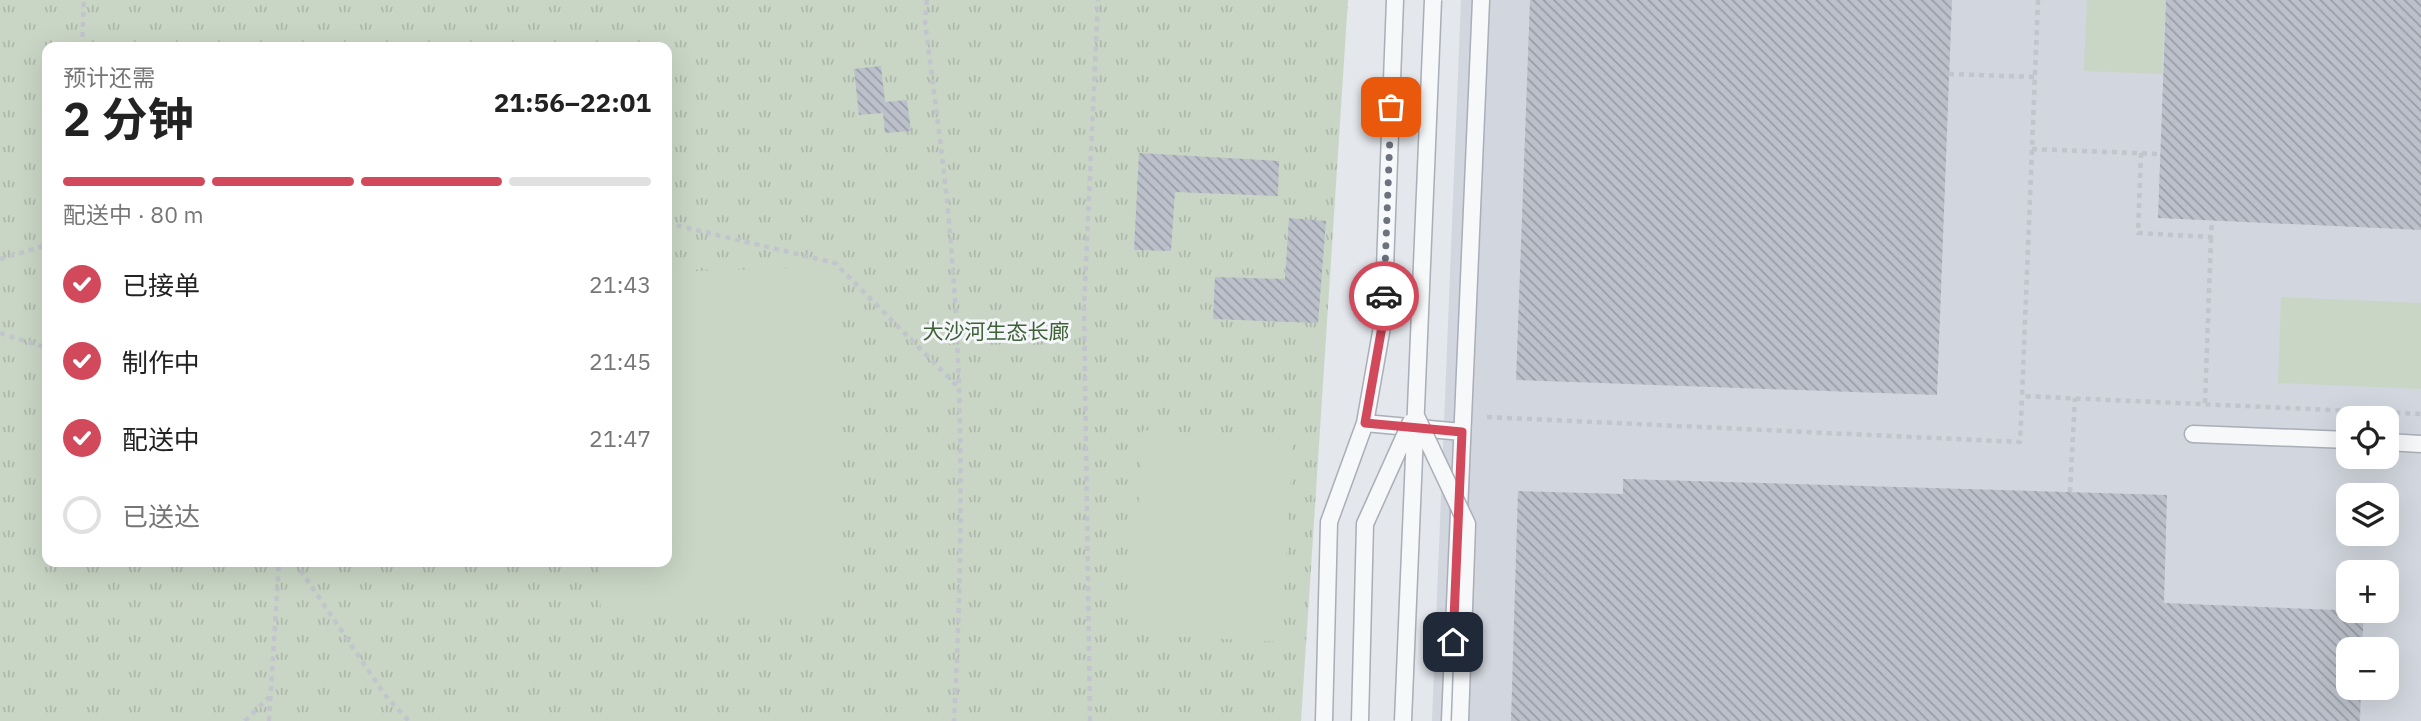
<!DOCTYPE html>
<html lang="zh">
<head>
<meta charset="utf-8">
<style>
	body { margin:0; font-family:"IBM Plex Sans","Noto Sans SC",sans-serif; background:#f6f6f6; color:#222; height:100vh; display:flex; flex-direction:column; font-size:26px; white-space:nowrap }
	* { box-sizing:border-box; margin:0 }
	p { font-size:23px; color:#767676 }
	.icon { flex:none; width:38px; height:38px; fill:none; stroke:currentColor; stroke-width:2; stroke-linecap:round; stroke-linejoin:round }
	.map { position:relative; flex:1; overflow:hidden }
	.panel { position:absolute; left:42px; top:42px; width:630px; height:525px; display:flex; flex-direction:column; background:#fff; border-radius:14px; box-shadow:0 7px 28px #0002 }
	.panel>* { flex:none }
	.buttons { position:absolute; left:2336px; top:406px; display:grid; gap:14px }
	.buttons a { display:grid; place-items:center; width:63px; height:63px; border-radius:14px; background:#fff; box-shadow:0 7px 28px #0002; font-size:35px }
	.pin { position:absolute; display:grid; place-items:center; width:60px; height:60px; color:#fff; margin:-30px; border-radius:14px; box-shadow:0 4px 10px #0006 }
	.courier { position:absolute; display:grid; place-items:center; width:70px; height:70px; margin:-35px; border:5px solid #d1495b; border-radius:50%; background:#fff; color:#222; box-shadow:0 2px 9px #0007 }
	.headline em { font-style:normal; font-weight:700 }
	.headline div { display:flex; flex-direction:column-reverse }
	.headline { display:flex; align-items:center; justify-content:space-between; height:119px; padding:0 21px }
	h1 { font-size:46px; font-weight:700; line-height:52px }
	.bar { display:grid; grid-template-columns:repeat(4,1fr); gap:10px 7px; align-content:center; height:84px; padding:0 21px }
	.bar i { height:9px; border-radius:5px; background:#e0e0e0 }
	.bar .current { background:#d1495b }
	.bar p { grid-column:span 4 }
	ol { padding:0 21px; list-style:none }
	li { display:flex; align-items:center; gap:21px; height:77px }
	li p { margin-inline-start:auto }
	li .icon { padding:7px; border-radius:50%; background:#d1495b; color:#fff; stroke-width:4 }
	li:last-child { color:#767676 }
	li i { width:38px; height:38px; border:4px solid #e0e0e0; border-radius:50% }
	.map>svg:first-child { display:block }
</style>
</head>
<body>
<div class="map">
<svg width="2421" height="721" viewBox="0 0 2421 721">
	<defs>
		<pattern id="park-tufts" width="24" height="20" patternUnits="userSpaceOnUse" patternTransform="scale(1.75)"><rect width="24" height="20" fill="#c9d6c5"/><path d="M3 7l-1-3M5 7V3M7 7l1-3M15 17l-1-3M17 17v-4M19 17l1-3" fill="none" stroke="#adb8ab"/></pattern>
		<pattern id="building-back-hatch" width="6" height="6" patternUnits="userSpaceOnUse" patternTransform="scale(1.75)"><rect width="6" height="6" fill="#bbc0ca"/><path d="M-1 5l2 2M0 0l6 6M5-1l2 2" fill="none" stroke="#989da6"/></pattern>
	</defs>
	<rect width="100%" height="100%" fill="#e4e7ec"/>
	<!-- built -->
	<path fill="#d2d6de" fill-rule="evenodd" d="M1461 0H2421V721H1432ZM2348 418H2387V457H2348ZM2348 495H2387V534H2348ZM2348 572H2387V611H2348ZM2348 649H2387V688H2348Z"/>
	<!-- park -->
	<path fill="url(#park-tufts)" fill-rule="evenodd" d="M0 0H1348L1301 721H0ZM47 47H667V562H47Z"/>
	<!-- pitch -->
	<path fill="#c9d6c5" d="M2087 0H2166L2162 74 2084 71Z
		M834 267 843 611 601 617 599 562H667V272Z
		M2281 297 2421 303V389L2278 383Z
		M1143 430 1293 439 1281 642 1131 634Z"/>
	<!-- building -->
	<path fill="url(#building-back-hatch)" d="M1530 0H1952L1937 395 1516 380Z
		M2166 0H2421V230L2158 218Z
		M881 66 885 102 907 100 911 131 885 133 883 113 859 115 854 69Z
		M1139 153 1279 161 1278 196 1175 192 1171 251 1134 250Z
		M1289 218 1326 221 1318 323 1213 319 1215 277 1285 279Z
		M1623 479 2167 495 2164 603 2364 611 2362 649H2348V688H2361L2360 721H1511L1518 491 1623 494Z"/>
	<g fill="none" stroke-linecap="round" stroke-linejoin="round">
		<defs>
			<path id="service" d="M1365 423 1462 432
				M2193 434 2348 440
				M2387 442 2421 444
				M1324 721 1329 522 1365 423 1383 321 1395 0
				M1450 721 1481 0"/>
		</defs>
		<!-- service casing -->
		<use href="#service" stroke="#a9aeb7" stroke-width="19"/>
		<!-- path -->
		<path stroke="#c2c5cb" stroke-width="4.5" stroke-dasharray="5 5" stroke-linecap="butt" d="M927 0 925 21C933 88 943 155 949 222 964 387 963 555 954 721
			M2038 0 2022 396 2421 414
			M82 47 84 0
			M1949 74 2035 77
			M2032 149 2160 154
			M2141 153 2138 233 2211 237 2212 220
			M667 223 835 263 959 388
			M0 259 47 245
			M0 333 47 348
			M2205 403 2211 237
			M1487 417 2020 442 2022 396
			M2070 492 2075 398
			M295 562 385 695 409 721
			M245 721 269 697
			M269 721 279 562
			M1090 721 1084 306 1098 0"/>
		<!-- service -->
		<use href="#service" stroke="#f7f8fa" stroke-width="16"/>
		<defs>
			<path id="service-bridge" d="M1416 416 1467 524 1460 721
				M1360 721 1365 524 1411 422
				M1403 721 1433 0"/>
		</defs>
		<!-- service-bridge casing -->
		<use href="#service-bridge" stroke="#a9aeb7" stroke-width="19" stroke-linecap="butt"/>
		<!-- service-bridge -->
		<use href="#service-bridge" stroke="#f7f8fa" stroke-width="16"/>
	</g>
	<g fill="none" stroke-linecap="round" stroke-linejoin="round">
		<!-- done -->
		<path stroke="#6c737f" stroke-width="7" stroke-dasharray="0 12.6" d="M1384 296 1391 107"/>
		<!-- route -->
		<path stroke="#d1495b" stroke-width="9" d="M1384 296 1383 321 1365 423 1462 432 1453 642"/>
	</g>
	<g text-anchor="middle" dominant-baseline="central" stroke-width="6" stroke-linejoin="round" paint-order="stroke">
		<!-- park labels -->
		<g font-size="21" fill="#3f6138" stroke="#f4f6f9">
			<text x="996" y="331">大沙河生态长廊</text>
		</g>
	</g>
</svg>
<div class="buttons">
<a><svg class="icon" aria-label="locate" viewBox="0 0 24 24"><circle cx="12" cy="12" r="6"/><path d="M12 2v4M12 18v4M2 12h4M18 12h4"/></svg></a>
<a><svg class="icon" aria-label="layers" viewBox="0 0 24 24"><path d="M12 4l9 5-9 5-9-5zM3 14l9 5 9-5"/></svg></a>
<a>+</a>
<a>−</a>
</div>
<div class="pin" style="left:1391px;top:107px;background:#ea580c"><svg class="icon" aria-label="bag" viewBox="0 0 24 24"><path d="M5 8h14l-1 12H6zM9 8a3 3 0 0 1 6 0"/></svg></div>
<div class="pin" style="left:1453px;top:642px;background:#1f2937"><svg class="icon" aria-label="home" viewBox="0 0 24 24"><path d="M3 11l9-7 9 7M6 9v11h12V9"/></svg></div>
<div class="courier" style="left:1384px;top:296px"><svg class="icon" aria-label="car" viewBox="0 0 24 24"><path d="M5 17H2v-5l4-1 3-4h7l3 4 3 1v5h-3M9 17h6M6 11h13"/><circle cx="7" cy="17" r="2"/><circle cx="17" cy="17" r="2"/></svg></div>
<section class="panel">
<div class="headline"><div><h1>2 分钟</h1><p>预计还需</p></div><em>21:56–22:01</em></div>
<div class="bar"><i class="current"></i><i class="current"></i><i class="current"></i><i></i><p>配送中 · 80 m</p></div>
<ol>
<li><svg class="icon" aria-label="check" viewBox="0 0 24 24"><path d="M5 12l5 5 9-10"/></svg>已接单<p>21:43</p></li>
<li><svg class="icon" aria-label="check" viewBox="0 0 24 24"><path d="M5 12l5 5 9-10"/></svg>制作中<p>21:45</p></li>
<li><svg class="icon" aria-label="check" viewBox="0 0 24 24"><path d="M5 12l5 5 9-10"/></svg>配送中<p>21:47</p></li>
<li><i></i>已送达</li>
</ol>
</section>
</div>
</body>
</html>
